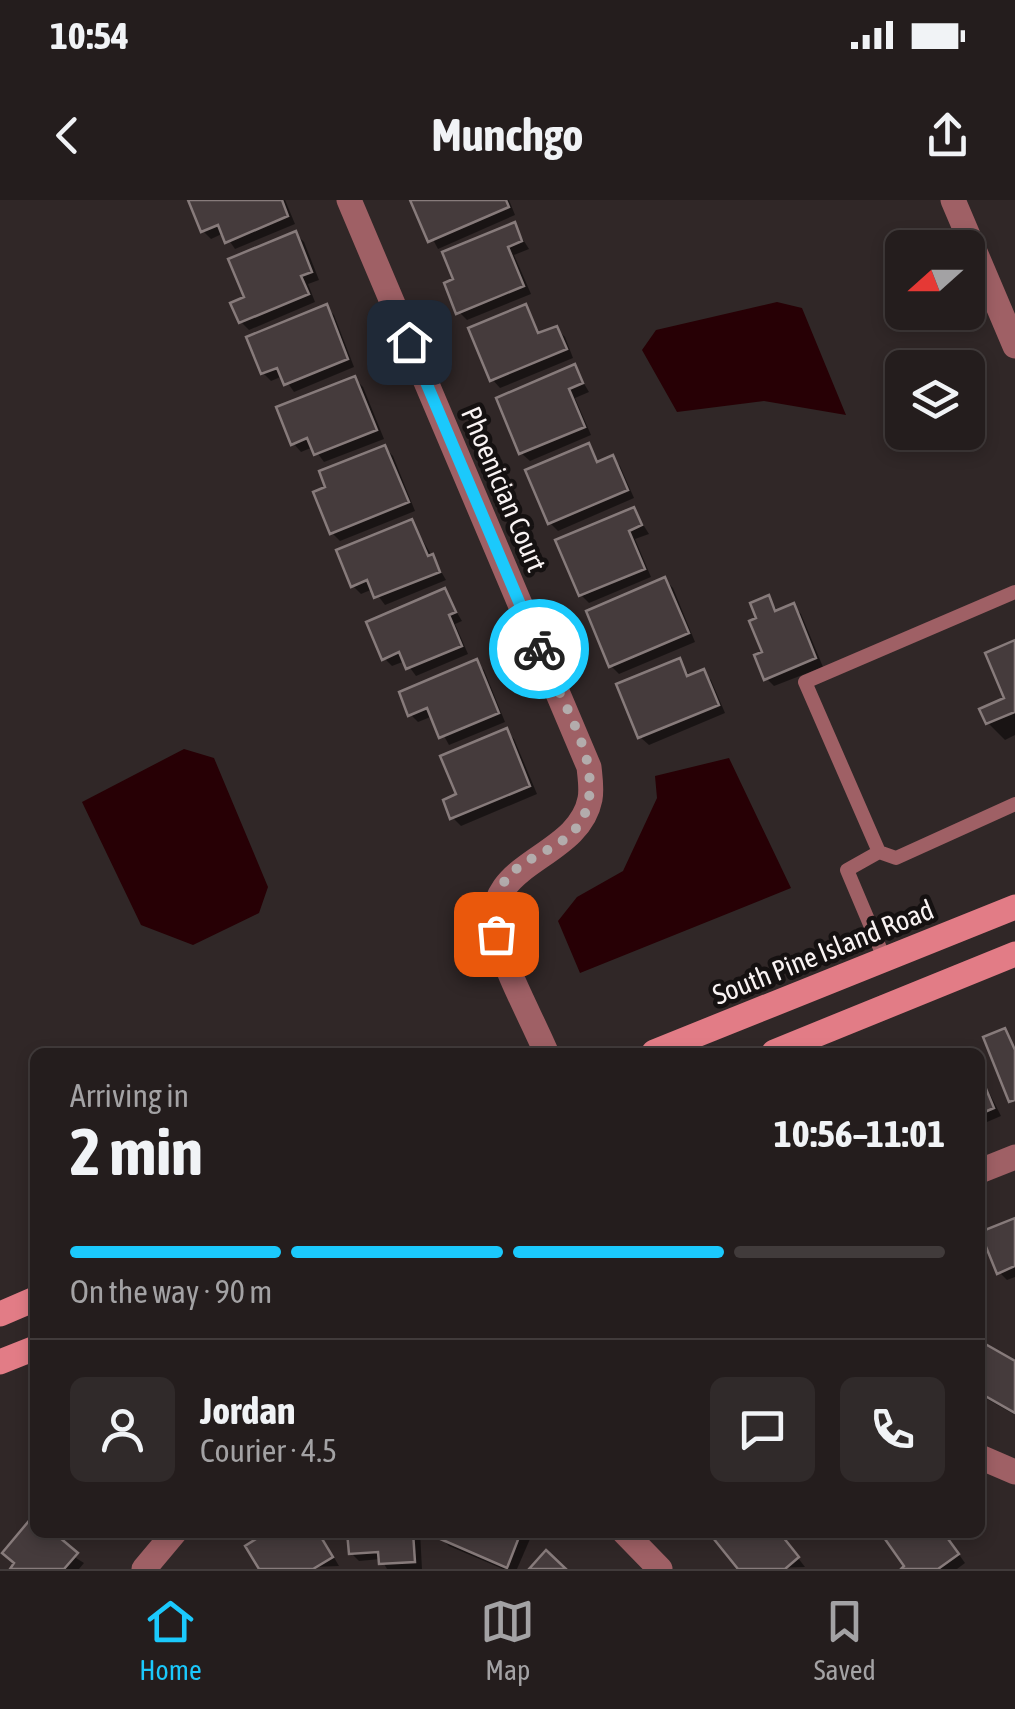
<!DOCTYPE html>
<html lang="en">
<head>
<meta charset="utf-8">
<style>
	body { margin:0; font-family:"Asap Condensed",sans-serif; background:#302a2a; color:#f1f3f6; height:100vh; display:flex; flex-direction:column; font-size:38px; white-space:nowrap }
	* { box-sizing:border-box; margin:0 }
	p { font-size:32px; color:#a3a2a4 }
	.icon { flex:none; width:55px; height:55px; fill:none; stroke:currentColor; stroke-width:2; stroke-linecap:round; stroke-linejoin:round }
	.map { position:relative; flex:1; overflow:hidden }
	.side { position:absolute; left:30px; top:848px; width:955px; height:490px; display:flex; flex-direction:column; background:#241d1d; border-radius:15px; box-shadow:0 5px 15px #0003,0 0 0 2px #413b3b }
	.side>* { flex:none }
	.needle { width:65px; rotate:249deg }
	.controls { position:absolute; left:885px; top:30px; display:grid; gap:20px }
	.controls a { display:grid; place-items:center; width:100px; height:100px; border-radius:15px; background:#241d1d; box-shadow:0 5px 15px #0003,0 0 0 2px #413b3b; font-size:50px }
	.pin { position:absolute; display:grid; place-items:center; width:85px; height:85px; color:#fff; margin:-42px; border-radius:20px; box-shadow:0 5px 15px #0006 }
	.courier { position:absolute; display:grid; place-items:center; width:100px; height:100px; margin:-50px; border:8px solid #1bc9fc; border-radius:50%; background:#fff; color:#222; box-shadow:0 2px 12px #0007 }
	.overview em { font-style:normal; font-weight:700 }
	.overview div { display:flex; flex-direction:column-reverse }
	.overview { display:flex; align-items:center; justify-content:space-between; height:170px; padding:0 40px }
	h1 { font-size:65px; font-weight:700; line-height:75px }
	.bar { display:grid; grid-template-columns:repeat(4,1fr); gap:15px 10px; align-content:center; height:120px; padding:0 40px }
	.bar i { height:12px; border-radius:8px; background:#413b3b }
	.bar .active { background:#1bc9fc }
	.bar p { grid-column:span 4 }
	.line { display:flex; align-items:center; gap:25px; padding:0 40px; border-top:2px solid #413b3b }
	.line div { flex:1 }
	.round { display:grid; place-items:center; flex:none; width:105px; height:105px; border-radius:15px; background:#302a2a }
	.status { display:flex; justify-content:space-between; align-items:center; height:70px; padding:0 50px; background:#241d1d; direction:ltr }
	.status svg { height:28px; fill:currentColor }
	header { display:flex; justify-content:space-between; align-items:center; height:130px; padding:0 40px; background:#241d1d; font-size:45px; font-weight:700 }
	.menu { display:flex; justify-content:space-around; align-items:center; height:140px; border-top:2px solid #413b3b; background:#241d1d; font-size:28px; color:#a3a2a4 }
	.menu a { display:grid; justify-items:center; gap:5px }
	.menu .active { color:#1bc9fc }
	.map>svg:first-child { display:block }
</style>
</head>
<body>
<div class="status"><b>10:54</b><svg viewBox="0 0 49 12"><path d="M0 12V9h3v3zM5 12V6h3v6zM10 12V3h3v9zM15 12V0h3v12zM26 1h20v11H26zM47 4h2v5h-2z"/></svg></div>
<header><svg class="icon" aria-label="back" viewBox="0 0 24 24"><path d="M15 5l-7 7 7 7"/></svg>Munchgo<svg class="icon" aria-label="share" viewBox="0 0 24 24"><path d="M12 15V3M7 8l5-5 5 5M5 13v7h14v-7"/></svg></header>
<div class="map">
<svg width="1015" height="1369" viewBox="0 0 1015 1369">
	<rect width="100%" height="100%" fill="#302727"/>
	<!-- water -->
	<path fill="#270005" d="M777 102 802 108 846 215 764 201 677 212 642 150 656 130Z
		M184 549 214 558 268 687 259 713 193 745 141 725 82 602Z
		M729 558 791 688 580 773 558 721 577 697 623 671 657 598 655 576Z"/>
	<!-- shadow -->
	<path fill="#0007" d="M190 0H285L295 24 235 49 224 33 211 39 203 31Z
		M412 0H509L515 15 438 49Z
		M514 25 529 49 514 55 531 94 467 120 459 112Z
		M296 34 304 42 319 80 308 84 315 102 249 130 241 122 247 99Z
		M326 107 334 115 354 167 294 192 283 176 271 181 263 173Z
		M525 107 541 135 557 129 565 137 573 158 500 188 492 179Z
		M574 167 589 192 575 198 591 235 530 261 521 253Z
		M355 179 363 187 384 239 324 262 313 247 301 252 293 243Z
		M588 246 600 263 612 258 620 266 634 298 558 331 550 323Z
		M385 248 393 256 415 311 340 341 332 333Z
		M634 310 649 334 635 339 651 377 589 403 581 395Z
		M412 322 446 380 385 405 373 389 361 394 353 386Z
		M665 380 673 388 695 442 619 474 611 466Z
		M444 391 462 421 455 424 468 454 416 476 405 461 392 466 384 458Z
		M768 398 779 412 793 406 801 414 823 467 774 486 766 478 759 420Z
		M1015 443V535L1005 540 988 523 1007 500Z
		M679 461 691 477 703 472 711 480 725 513 649 545 640 537Z
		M476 462 484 470 505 522 449 545 433 516 418 522 410 514Z
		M506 531 514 539 537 594 461 626 453 618 459 596Z
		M980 874 1001 916 980 925Z
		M1015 1021V1077L1007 1080 999 1072Z
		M980 1144 1015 1164V1215L980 1195Z
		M33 1319 35 1332 84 1363 79 1369H13L17 1364 6 1353Z
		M95 1332H109L103 1340Z
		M272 1332H319L339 1366 262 1369Z
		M350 1332H420L422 1369H387L381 1359 359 1361 351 1353Z
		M443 1332H523L530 1339 517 1369H503L449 1346 441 1338Z
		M778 1332 805 1367 742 1369Z
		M943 1332 965 1363 957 1369H905Z"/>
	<!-- building -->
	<path fill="#453b3c" stroke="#877b7b" stroke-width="2.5" d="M188 0H282L288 16 225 43 218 25 201 32Z
		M410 0H506L509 7 428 42Z
		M515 22 522 41 508 47 524 86 456 114 444 83 453 79 442 52Z
		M296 31 312 72 301 76 309 94 239 123 230 103 244 97 228 59Z
		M327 104 348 159 284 185 277 168 261 174 246 137Z
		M526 104 538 133 557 126 567 149 490 181 468 128Z
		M575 164 583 183 569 189 585 227 519 254 496 198Z
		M355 176 377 230 314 255 307 238 291 245 276 207Z
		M589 243 597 262 613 255 628 290 548 324 525 270Z
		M385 245 409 302 330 334 313 292 325 287 319 271Z
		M634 307 642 325 629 331 645 369 579 396 555 340Z
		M412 319 428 356 433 354 440 372 374 398 367 380 351 387 336 350Z
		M665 377 689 433 609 467 586 411Z
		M445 388 456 412 449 415 462 446 406 469 399 452 382 460 366 422Z
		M769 395 775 411 794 403 816 458 764 480 754 455 762 452 749 421 756 418 750 403Z
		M1015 440V512L986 524 979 509 1004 498 985 453Z
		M680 458 687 476 704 469 719 505 638 538 616 484Z
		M477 459 499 513 439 538 427 508 408 516 399 492Z
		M507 528 530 586 450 619 443 600 456 594 440 556Z
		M1005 828 1015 850V900L1009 902 983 837Z
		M980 874 994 908 980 914Z
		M1015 1018V1066L997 1074 980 1032Z
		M980 1141 1015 1161V1213L980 1193Z
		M33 1316 35 1332H53L78 1353 64 1369H10L14 1363 2 1353Z
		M267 1332H318L333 1357 313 1369H259L245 1346Z
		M347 1332H413L415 1362 379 1364 378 1352 349 1354Z
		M440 1332H521L507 1368 438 1338Z
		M720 1332H779L799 1357 785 1369H738L713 1338Z
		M880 1332H943L959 1354 938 1369H901L904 1366Z
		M546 1350 566 1369H529Z"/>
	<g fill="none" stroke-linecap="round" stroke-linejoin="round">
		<!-- lane -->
		<path stroke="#9f6065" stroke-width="14" d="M879 652 896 658 1015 604
			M885 760 847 670 879 652 805 482 1015 392"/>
		<!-- street -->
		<path stroke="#9f6065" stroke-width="25" d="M349 0 589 567C590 577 592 589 590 599 578 661 477 661 497 737 508 776 530 815 546 852
			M953 0 1015 146
			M980 971 1015 957
			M980 1257 1015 1272
			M624 1332 660 1369
			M144 1369 175 1332"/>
		<!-- secondary -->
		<path stroke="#e27c86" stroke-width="25" d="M654 852 1015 707
			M774 852 1015 754
			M0 1114 35 1099
			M0 1162 35 1148"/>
	</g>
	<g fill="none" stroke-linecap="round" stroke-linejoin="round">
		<!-- done -->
		<path stroke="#b3acac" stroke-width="10" stroke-dasharray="0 18" d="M496 734C496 722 494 706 498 695 514 642 599 660 589 572 585 537 554 484 539 449"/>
		<!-- route -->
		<path stroke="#1bc9fc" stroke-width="12" d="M409 142 539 449"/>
	</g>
	<g text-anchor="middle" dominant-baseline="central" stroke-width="9" stroke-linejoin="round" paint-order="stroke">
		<!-- street labels -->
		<g font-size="28" fill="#f9f3f3" stroke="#151111">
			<text transform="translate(504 289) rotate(67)">Phoenician Court</text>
			<text transform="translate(823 752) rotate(-22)">South Pine Island Road</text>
		</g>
	</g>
</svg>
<div class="controls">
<a><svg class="needle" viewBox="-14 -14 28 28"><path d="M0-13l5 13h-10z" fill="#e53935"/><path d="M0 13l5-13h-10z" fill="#a3a2a4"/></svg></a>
<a><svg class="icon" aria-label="layers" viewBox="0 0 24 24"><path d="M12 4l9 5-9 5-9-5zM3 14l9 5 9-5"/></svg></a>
</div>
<div class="pin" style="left:496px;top:734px;background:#ea580c"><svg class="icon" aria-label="bag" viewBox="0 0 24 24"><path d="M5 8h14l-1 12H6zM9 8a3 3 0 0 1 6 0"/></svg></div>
<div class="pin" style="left:409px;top:142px;background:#1f2937"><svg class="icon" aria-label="home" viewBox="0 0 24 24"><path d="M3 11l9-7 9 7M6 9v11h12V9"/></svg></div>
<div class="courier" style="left:539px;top:449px"><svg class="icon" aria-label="bike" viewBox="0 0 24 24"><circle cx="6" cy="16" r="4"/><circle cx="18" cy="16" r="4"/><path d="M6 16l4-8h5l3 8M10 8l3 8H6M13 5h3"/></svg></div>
<section class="side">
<div class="overview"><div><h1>2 min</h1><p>Arriving in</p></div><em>10:56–11:01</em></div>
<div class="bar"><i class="active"></i><i class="active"></i><i class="active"></i><i></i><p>On the way · 90 m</p></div>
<div class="line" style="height:180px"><a class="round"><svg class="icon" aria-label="person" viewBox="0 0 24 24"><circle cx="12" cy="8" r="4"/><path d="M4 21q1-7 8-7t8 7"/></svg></a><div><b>Jordan</b><p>Courier · 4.5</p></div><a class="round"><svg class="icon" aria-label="chat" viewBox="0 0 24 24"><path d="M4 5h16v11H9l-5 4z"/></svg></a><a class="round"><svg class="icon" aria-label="phone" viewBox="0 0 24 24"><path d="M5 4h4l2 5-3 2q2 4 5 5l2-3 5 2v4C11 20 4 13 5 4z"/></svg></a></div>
</section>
</div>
<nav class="menu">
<a class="active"><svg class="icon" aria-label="home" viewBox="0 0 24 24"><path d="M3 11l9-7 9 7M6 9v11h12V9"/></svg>Home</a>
<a><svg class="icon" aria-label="map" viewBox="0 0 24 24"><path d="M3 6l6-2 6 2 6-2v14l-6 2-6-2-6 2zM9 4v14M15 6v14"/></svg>Map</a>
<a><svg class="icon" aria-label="saved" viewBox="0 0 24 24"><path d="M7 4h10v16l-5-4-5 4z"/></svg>Saved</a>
</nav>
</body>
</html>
